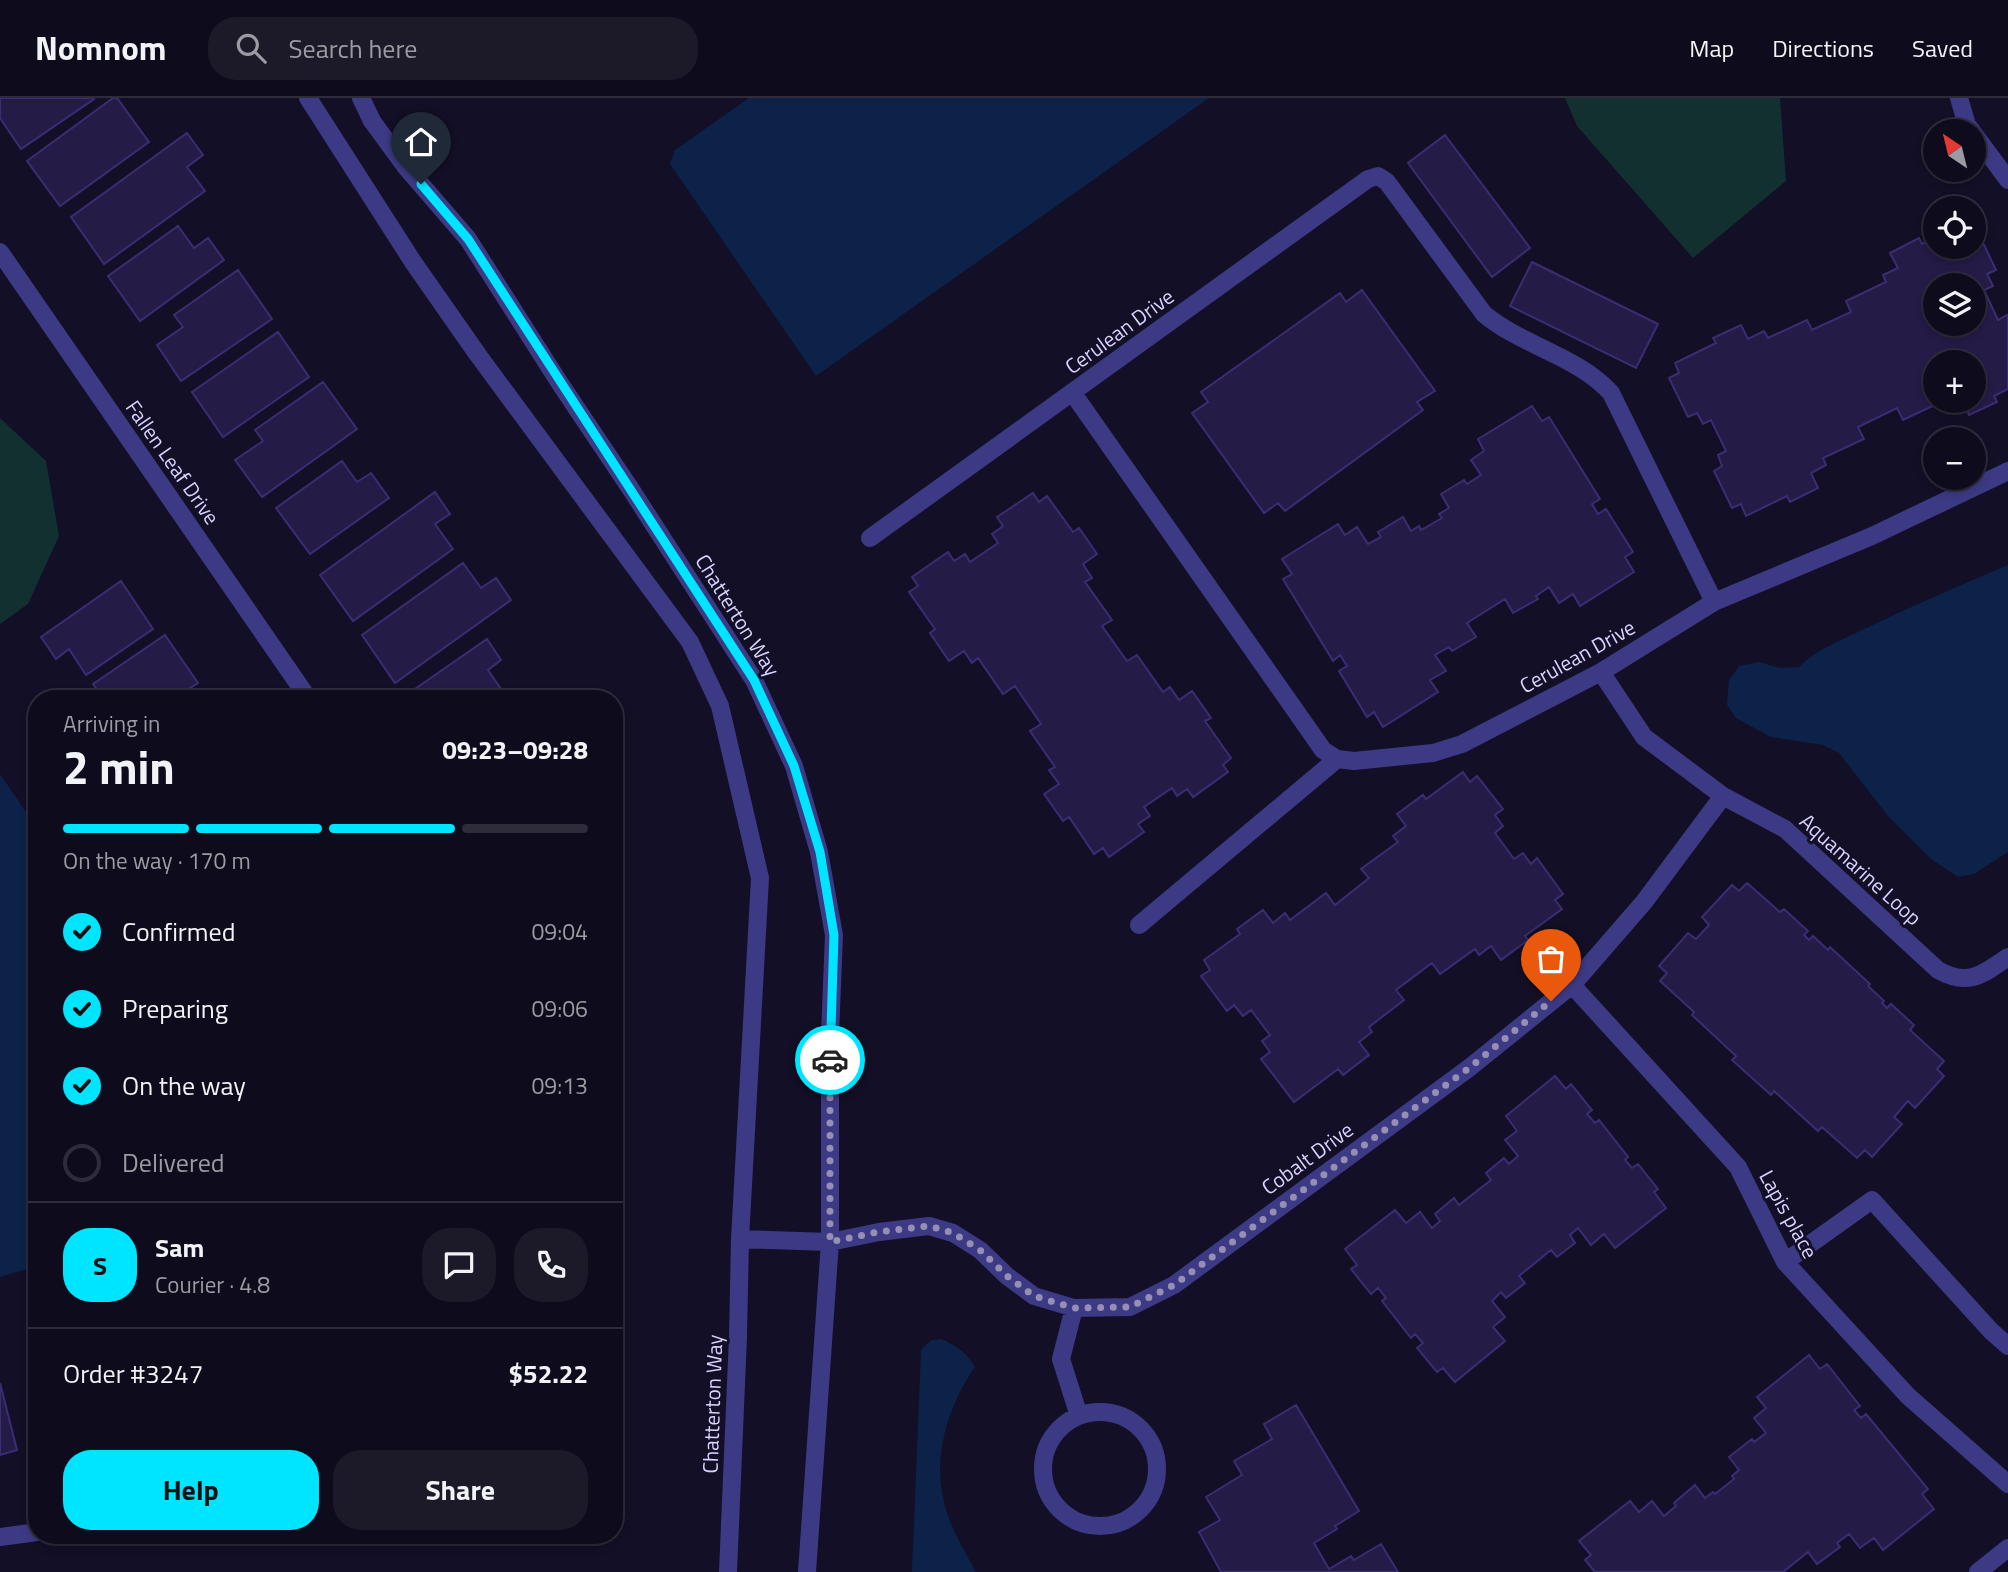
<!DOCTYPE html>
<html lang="en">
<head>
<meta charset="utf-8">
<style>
	body { margin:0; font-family:"Titillium Web",sans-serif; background:#1c1929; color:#f1f3f6; height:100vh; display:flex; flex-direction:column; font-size:26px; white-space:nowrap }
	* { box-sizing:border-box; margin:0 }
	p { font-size:23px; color:#9b9ba3 }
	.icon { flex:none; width:38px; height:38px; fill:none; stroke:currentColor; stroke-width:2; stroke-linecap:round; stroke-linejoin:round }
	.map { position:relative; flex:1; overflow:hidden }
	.sheet { position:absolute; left:28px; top:592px; width:595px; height:854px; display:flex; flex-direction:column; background:#0e0b1c; border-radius:28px; box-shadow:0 4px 10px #0003,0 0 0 2px #2e2b3b }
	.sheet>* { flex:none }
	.needle { width:46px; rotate:325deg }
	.fabs { position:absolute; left:1923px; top:21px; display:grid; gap:14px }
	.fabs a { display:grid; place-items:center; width:63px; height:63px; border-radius:50%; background:#0e0b1c; box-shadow:0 4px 10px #0003,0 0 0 2px #2e2b3b; font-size:35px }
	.pin { position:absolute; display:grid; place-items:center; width:60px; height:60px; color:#fff; margin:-72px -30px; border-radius:50% 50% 50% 0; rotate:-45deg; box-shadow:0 0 7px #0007 }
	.pin .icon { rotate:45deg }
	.courier { position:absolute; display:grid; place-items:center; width:70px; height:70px; margin:-35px; border:5px solid #00e5ff; border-radius:50%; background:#fff; color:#222; box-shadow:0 2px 9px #0007 }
	.headline em { font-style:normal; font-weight:700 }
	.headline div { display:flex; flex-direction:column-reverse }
	.headline { display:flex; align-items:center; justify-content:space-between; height:119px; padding:0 35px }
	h1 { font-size:46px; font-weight:700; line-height:52px }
	.bar { display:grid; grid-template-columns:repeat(4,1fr); gap:10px 7px; align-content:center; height:84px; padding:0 35px }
	.bar i { height:9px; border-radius:5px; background:#2e2b3b }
	.bar .current { background:#00e5ff }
	.bar p { grid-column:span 4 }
	.line { display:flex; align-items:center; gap:18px; padding:0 35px; border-top:2px solid #2e2b3b }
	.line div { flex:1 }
	.round { display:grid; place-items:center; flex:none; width:74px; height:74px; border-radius:28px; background:#1c1929 }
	ol { padding:0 35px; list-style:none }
	li { display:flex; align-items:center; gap:21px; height:77px }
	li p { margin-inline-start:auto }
	li .icon { padding:7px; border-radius:50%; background:#00e5ff; color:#111; stroke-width:4 }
	li:last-child { color:#9b9ba3 }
	li i { width:38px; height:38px; border:4px solid #2e2b3b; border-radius:50% }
	.button { display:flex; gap:14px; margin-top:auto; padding:14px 35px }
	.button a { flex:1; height:80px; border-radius:28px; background:#00e5ff; color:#111; font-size:28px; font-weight:700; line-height:80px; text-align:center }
	.button a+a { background:#1c1929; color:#f1f3f6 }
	header { display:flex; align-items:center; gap:42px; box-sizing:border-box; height:98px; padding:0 35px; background:#0e0b1c; border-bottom:2px solid #2e2b3b }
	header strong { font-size:33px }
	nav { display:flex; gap:38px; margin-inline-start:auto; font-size:24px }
	.search { width:490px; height:63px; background:#1c1929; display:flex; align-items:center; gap:18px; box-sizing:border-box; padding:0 24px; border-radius:28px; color:#9b9ba3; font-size:26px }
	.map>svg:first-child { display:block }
</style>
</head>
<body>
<header>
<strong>Nomnom</strong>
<div class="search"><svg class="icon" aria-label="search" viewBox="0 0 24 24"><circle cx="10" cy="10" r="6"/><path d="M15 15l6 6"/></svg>Search here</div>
<nav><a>Map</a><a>Directions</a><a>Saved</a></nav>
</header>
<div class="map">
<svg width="2008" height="1474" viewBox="0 0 2008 1474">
	<rect width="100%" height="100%" fill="#130f26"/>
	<!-- green -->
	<path fill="#12302f" d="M1565 0H1780L1786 83 1693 160 1577 28Z
		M0 320 46 363 59 438 28 506 0 526Z"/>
	<!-- water -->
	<path fill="#0c2248" d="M749 0H1209L816 278 670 66 675 52Z
		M2008 467V754L1974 776 1958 779 1931 761 1888 718 1839 655 1823 647 1771 639 1736 620 1727 607 1729 582 1739 568 1759 564 1780 570 1799 569C1814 553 1835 545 1854 536 1905 511 1956 489 2008 467Z
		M0 676 37 730V1168L0 1179Z
		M941 1241C956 1247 967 1255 975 1269 950 1304 933 1356 943 1399 948 1426 963 1450 976 1474H912L921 1252 931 1242Z"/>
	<!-- building -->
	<path fill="#241b47" stroke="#3b2d73" stroke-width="2" fill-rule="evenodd" d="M0 0H93L94 1 21 51 0 20Z
		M113 0H117L149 44 60 108 27 63Z
		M187 35 203 57 187 69 205 93 104 166 71 119Z
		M1445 37 1530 150 1492 179 1408 65Z
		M178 128 194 150 208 140 224 162 140 223 108 178Z
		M1977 132 1996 172 1987 176 1993 188 1984 192 1998 222 2007 217 2008 219V291L1994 298 1997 304 1969 317 1962 303H1974V264H1936V303H1943L1903 322 1897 310 1858 329 1864 341 1823 360 1826 367 1811 375 1818 390 1790 404 1787 398 1746 418 1741 406 1732 410 1714 373 1722 368 1718 357 1726 353 1711 322 1703 326 1697 315 1688 319 1669 280 1679 275 1675 265 1716 245 1713 240 1741 227 1748 241 1764 233 1768 240 1807 222 1812 232 1851 214 1846 203 1886 184 1883 177 1898 170 1890 155 1919 140 1922 146 1936 140V149H1974V133ZM1936 187H1974V226H1936Z
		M1532 164 1658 226 1636 270 1510 208Z
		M238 172 272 221 181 283 157 247 183 229 174 217Z
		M1362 192 1435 293 1417 304 1423 312 1285 413 1278 405 1264 415 1192 315 1208 304 1201 294 1340 195 1346 204Z
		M278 234 309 279 223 339 192 294Z
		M323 284 357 331 262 399 235 362 263 343 255 332Z
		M1532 308 1542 323 1549 319 1600 401 1592 406 1598 416 1606 411 1633 454 1625 459 1634 474 1580 508 1573 496 1559 505 1549 489 1536 498 1538 501 1513 515 1505 501 1467 525 1476 539 1452 553 1449 549 1435 557 1446 573 1430 582 1438 594 1383 629 1374 614 1367 619 1339 573 1347 568 1340 557 1333 563 1283 481 1292 476 1282 461 1338 426 1345 437 1357 429 1368 446 1381 439 1378 434 1403 419 1411 433 1419 428 1421 432 1442 420 1439 416 1449 410 1441 396 1464 382 1467 386 1481 377 1471 362 1484 353 1478 341Z
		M342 363 357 384 371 375 389 400 310 456 276 410Z
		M435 394 450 416 435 426 453 451 353 523 320 477Z
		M1033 395 1039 404 1047 398 1073 434 1079 430 1097 456 1083 466 1092 480 1085 484 1112 522 1102 528 1127 563 1137 557 1163 594 1170 589 1179 602 1192 593 1211 620 1205 623 1231 660 1223 667 1228 674 1193 699 1187 691 1177 698 1172 690 1144 709 1150 718 1138 726 1144 734 1109 759 1103 750 1094 756 1069 719 1063 723 1044 696 1059 686 1049 672 1055 669 1030 633 1041 626 1015 588 1003 596 978 560 972 565 964 553 949 563 930 535 935 531 909 494 918 488 912 479 948 454 954 463 965 456 970 464 998 445 992 436 1003 428 997 419Z
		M463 465 481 490 496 480 511 502 395 585 362 537Z
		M121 483 153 531 86 577 69 551 56 561 41 539Z
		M165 537 198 585 175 600H103L93 586Z
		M487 541 501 562 488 572 503 594 494 600H402Z
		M1463 674 1470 684 1477 678 1503 711 1495 717 1503 728 1495 735 1514 761 1523 755 1531 766 1537 760 1563 796 1555 802 1562 811 1525 838 1528 842 1501 862 1491 848 1479 857 1475 851 1440 876 1432 865 1396 892 1404 902 1369 929 1372 934 1359 944 1369 957 1343 977 1338 971 1294 1004 1261 961 1270 954 1262 943 1270 937 1251 912 1243 918 1234 907 1227 913 1201 878 1210 872 1204 862 1240 836 1237 831 1263 812 1273 825 1285 815 1290 822 1326 795 1335 807 1369 780 1361 771 1398 744 1393 738 1406 728 1397 716 1423 697 1426 701Z
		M1747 785 1780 814 1784 811 1808 833 1804 837 1809 842 1813 838 1828 852 1830 849 1870 886 1868 888 1884 903 1882 905 1887 910 1891 906 1914 927 1910 932 1944 963 1937 971 1944 978 1915 1010 1908 1003 1894 1019 1902 1026 1872 1059 1865 1052 1857 1060 1822 1029 1818 1033 1774 993 1771 997 1732 962 1736 958 1692 917 1694 914 1660 883 1667 875 1659 868 1688 835 1696 841 1709 827 1702 819 1732 787 1739 793Z
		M1555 978 1566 991 1571 986 1592 1012 1587 1016 1595 1025 1599 1022 1628 1059 1625 1062 1632 1070 1638 1066 1658 1091 1654 1094 1666 1110 1615 1150 1604 1136 1591 1147 1578 1130 1570 1137 1575 1145 1557 1159 1551 1152 1519 1178 1525 1185 1506 1200 1501 1194 1492 1203 1505 1219 1493 1229 1505 1243 1455 1284 1443 1270 1437 1274 1417 1250 1423 1245 1415 1236 1411 1240 1382 1203 1386 1200 1378 1190 1371 1196 1351 1171 1357 1167 1345 1151 1395 1112 1406 1125 1420 1114 1432 1130 1440 1123 1435 1116 1454 1100 1459 1107 1491 1082 1486 1075 1504 1060 1509 1066 1518 1058 1505 1042 1517 1033 1506 1018Z
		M37 1247V1288L30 1249Z
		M1809 1257 1820 1271 1827 1266 1860 1308 1854 1312 1861 1320 1866 1316 1928 1391 1922 1396 1934 1411 1883 1452 1874 1440 1860 1450 1849 1436 1837 1445 1840 1449 1817 1466 1808 1454 1783 1474H1595L1585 1462 1591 1457 1579 1443 1630 1403 1639 1414 1652 1403 1664 1418 1676 1408 1674 1405 1695 1387 1705 1400 1713 1394 1715 1396 1734 1381 1732 1378 1739 1372 1729 1359 1752 1341 1754 1344 1766 1335 1754 1320 1766 1310 1757 1299Z
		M0 1285 17 1352 0 1357Z
		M1296 1307 1359 1413 1335 1428 1337 1431 1314 1445 1329 1471 1351 1458 1354 1462 1381 1446 1398 1474H1221L1199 1434 1220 1422 1206 1399 1242 1377 1234 1363 1272 1341 1264 1326Z"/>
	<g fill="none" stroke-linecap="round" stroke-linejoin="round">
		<!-- minor -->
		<path stroke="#3d3a85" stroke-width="18" d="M308 0 413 164 478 257 690 544 720 608 760 780 740 1141 738 1238 728 1474
			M361 0 372 23 405 68 468 141 559 284 630 390 754 582 794 668 819 754 834 837 830 937V1144L807 1474
			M1959 0 1967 27 1972 33
			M1974 36 2008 82
			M0 154 308 600
			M1072 294 1323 652 1337 661 1354 663 1433 655 1462 646 1601 574 1714 504 1872 438 2008 373
			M870 440 1368 81 1378 78 1387 84 1484 216C1522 248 1578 258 1611 295L1714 504
			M1601 574 1644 639 1723 698 1785 731 1938 872C1968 889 1982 877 2008 859
			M1139 827 1337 661
			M1572 887 1738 1069 1785 1164 1908 1298 2008 1386
			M740 1141 830 1144 879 1134 929 1128 953 1135 980 1152 1007 1178 1034 1198 1074 1210 1130 1209 1174 1187 1469 970 1572 887 1644 804 1723 698
			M1785 1164 1872 1102 1991 1233 2008 1248
			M1074 1210 1061 1261 1079 1318
			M1043 1371a57 57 0 1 1 114 0a57 57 0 1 1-114 0Z
			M0 1439 37 1434
			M1978 1474 2008 1450"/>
	</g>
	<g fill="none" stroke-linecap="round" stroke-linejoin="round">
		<!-- done -->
		<path stroke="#948fb3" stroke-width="7" stroke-dasharray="0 12.6" d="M830 962V1144L878 1134 929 1128 953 1135 980 1152 1007 1178 1034 1198 1074 1210 1130 1209 1174 1187 1469 970 1551 903"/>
		<!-- route -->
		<path stroke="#00e5ff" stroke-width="9" d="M421 86 468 141 754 582 794 668 820 754 834 837 830 962"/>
	</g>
	<g text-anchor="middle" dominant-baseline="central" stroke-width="6" stroke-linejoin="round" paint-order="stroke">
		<!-- street labels -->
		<g font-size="21" fill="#d9d4ff" stroke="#130f26">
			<text transform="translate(1119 233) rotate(-36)">Cerulean Drive</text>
			<text transform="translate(173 364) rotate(55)">Fallen Leaf Drive</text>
			<text transform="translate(738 517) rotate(58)">Chatterton Way</text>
			<text transform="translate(1577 558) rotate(-29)">Cerulean Drive</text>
			<text transform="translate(1861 771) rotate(42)">Aquamarine Loop</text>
			<text transform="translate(1307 1060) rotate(-36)">Cobalt Drive</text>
			<text transform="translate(1789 1116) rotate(61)">Lapis place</text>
			<text transform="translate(712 1306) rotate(-88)">Chatterton Way</text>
		</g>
	</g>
</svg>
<div class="fabs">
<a><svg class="needle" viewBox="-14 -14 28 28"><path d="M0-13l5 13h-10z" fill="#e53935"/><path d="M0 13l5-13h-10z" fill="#9b9ba3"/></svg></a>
<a><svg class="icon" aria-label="locate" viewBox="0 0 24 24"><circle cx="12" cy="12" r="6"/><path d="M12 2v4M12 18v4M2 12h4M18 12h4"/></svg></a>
<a><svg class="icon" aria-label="layers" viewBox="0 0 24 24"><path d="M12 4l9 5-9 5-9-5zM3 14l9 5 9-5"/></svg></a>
<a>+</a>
<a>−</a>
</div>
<div class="pin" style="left:1551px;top:903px;background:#ea580c"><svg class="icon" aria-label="bag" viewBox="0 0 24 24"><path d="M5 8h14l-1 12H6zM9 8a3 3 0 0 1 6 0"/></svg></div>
<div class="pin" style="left:421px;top:86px;background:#1f2937"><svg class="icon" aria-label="home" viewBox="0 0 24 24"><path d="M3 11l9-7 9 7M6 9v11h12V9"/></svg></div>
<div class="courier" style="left:830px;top:962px"><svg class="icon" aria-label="car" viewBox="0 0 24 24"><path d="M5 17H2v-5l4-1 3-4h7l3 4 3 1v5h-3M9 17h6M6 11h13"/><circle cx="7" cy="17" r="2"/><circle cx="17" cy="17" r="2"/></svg></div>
<section class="sheet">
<div class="headline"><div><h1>2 min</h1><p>Arriving in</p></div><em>09:23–09:28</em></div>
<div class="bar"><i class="current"></i><i class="current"></i><i class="current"></i><i></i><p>On the way · 170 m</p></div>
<ol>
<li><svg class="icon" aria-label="check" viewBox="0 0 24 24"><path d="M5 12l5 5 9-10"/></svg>Confirmed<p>09:04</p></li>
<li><svg class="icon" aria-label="check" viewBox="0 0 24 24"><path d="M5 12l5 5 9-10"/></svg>Preparing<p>09:06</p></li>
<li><svg class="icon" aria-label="check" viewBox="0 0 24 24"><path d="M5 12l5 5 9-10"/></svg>On the way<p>09:13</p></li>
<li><i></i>Delivered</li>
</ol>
<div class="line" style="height:126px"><b class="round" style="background:#00e5ff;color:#111">S</b><div><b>Sam</b><p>Courier · 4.8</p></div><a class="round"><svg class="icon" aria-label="chat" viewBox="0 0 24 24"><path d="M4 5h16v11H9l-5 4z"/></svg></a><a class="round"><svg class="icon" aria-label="phone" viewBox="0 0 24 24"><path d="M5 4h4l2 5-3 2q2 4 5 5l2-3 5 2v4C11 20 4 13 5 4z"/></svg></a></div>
<div class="line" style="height:91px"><div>Order #3247</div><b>$52.22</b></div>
<div class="button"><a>Help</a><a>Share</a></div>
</section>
</div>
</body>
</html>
